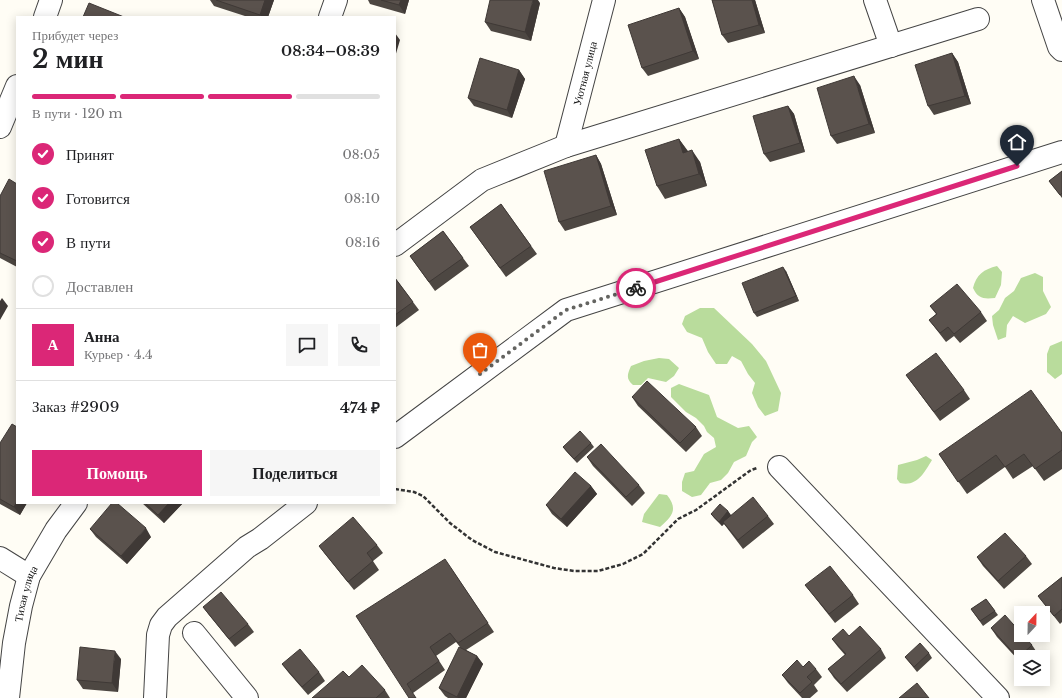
<!DOCTYPE html>
<html lang="ru">
<head>
<meta charset="utf-8">
<style>
	body { margin:0; font-family:"Libre Baskerville",serif; background:#f6f6f6; color:#202124; height:100vh; display:flex; flex-direction:column; font-size:15px; white-space:nowrap }
	* { box-sizing:border-box; margin:0 }
	p { font-size:13px; color:#757577 }
	.icon { flex:none; width:22px; height:22px; fill:none; stroke:currentColor; stroke-width:2; stroke-linecap:round; stroke-linejoin:round }
	.map { position:relative; flex:1; overflow:hidden }
	.side { position:absolute; left:16px; top:16px; width:380px; height:488px; display:flex; flex-direction:column; background:#fff; border-radius:0px; box-shadow:0 2px 10px #0003 }
	.side>* { flex:none }
	.needle { width:26px; rotate:22deg }
	.buttons { position:absolute; left:1014px; top:606px; display:grid; gap:8px }
	.buttons a { display:grid; place-items:center; width:36px; height:36px; border-radius:0px; background:#fff; box-shadow:0 2px 10px #0003; font-size:20px }
	.pin { position:absolute; display:grid; place-items:center; width:34px; height:34px; color:#fff; margin:-41px -17px; border-radius:50% 50% 50% 0; rotate:-45deg; box-shadow:0 0 4px #0007 }
	.pin .icon { rotate:45deg }
	.courier { position:absolute; display:grid; place-items:center; width:40px; height:40px; margin:-20px; border:3px solid #db2777; border-radius:50%; background:#fff; color:#222; box-shadow:0 1px 5px #0007 }
	.head em { font-style:normal; font-weight:600 }
	.head div { display:flex; flex-direction:column-reverse }
	.head { display:flex; align-items:center; justify-content:space-between; height:68px; padding:0 16px }
	h1 { font-size:26px; font-weight:600; line-height:30px }
	.bar { display:grid; grid-template-columns:repeat(4,1fr); gap:6px 4px; align-content:center; height:48px; padding:0 16px }
	.bar i { height:5px; border-radius:3px; background:#e0e0e0 }
	.bar .active { background:#db2777 }
	.bar p { grid-column:span 4 }
	.line { display:flex; align-items:center; gap:10px; padding:0 16px; border-top:1px solid #e0e0e0 }
	.line div { flex:1 }
	.round { display:grid; place-items:center; flex:none; width:42px; height:42px; border-radius:0px; background:#f6f6f6 }
	ol { padding:0 16px; list-style:none }
	li { display:flex; align-items:center; gap:12px; height:44px }
	li p { margin-inline-start:auto }
	li .icon { padding:4px; border-radius:50%; background:#db2777; color:#fff; stroke-width:4 }
	li:last-child { color:#757577 }
	li i { width:22px; height:22px; border:2px solid #e0e0e0; border-radius:50% }
	.action { display:flex; gap:8px; margin-top:auto; padding:8px 16px }
	.action a { flex:1; height:46px; border-radius:0px; background:#db2777; color:#fff; font-size:16px; font-weight:600; line-height:46px; text-align:center }
	.action a+a { background:#f6f6f6; color:#202124 }
	.map>svg:first-child { display:block }
</style>
</head>
<body>
<div class="map">
<svg width="1062" height="698" viewBox="0 0 1062 698">
	<rect width="100%" height="100%" fill="#fffdf5"/>
	<!-- forest -->
	<path fill="#b9dc9c" d="M997 266 1002 272 1001 285 995 298C984 299 978 299 973 288 976 275 984 269 997 266Z
		M1035 273 1043 277V291L1051 307 1046 314 1025 323 1013 316 1007 325 1006 337 998 340 993 325 992 316 999 310 1005 298 1014 291 1021 278Z
		M700 308H714L752 344 766 361 781 393 778 411 765 416 758 407 752 393 755 383 748 374 741 361 732 356 727 364H716L708 352 702 338 687 332 682 324 685 316Z
		M1062 341V374L1055 379 1047 372V354L1050 346Z
		M659 358 669 359 679 368 674 376 666 382 648 378 641 385H633C626 379 627 375 631 366L644 361Z
		M679 384 709 395 717 417 738 428 749 426 757 437 752 442 746 456 734 462 728 473 721 480 710 483 701 495 692 497 682 491V482L685 473 694 471 704 454 716 447 714 438 707 432 704 426 696 418 686 412 671 397V388Z
		M926 456 932 460C924 473 917 487 900 483L897 479 898 465 917 460Z
		M659 494 667 495C678 509 673 516 660 527L642 522 644 514Z"/>
	<g fill="none" stroke-linecap="round" stroke-linejoin="round">
		<defs>
			<g id="minor">
				<path d="M875 0 891 46"/>
				<path d="M1043 0 1059 47 1062 50"/>
				<path d="M45 17 51 0"/>
				<path d="M330 17 336 0"/>
				<path d="M0 127 17 86"/>
				<path id="s1" d="M566 146 604 0"/>
				<path d="M395 245 482 180 566 146 978 19"/>
				<path d="M395 437 566 310 1062 152"/>
				<path d="M779 467 998 698"/>
				<path d="M0 558 29 576"/>
				<path d="M194 633 247 698"/>
				<path id="s2" d="M8 698 14 643 21 606 29 576 56 530 76 503"/>
				<path d="M155 698 158 635 161 625 167 617 247 547 260 539 306 503"/>
			</g>
		</defs>
		<!-- minor casing -->
		<use href="#minor" stroke="#444" stroke-width="24"/>
		<!-- path -->
		<path stroke="#333" stroke-width="2.5" stroke-dasharray="4 2" stroke-linecap="butt" d="M395 489 414 492 423 496 450 523 472 540 495 552 554 568 574 571H598L623 564 643 554 678 519 696 510 751 470 757 468"/>
		<!-- minor -->
		<use href="#minor" stroke="#fff" stroke-width="22"/>
	</g>
	<!-- wall -->
	<path fill="#4d4742" d="M210 0H274L268 17H248L214 6Z
		M368 0H409L405 14 370 4Z
		M712 0H755L765 33 728 43 722 35Z
		M540 3 531 41 491 31 485 22Z
		M679 8 685 17 699 59 648 76 642 68Z
		M952 53 958 62 971 104 934 115 928 106Z
		M519 70 525 79 512 118 474 106 468 98Z
		M860 85 875 133 837 144 831 136Z
		M788 106 794 114 805 152 770 162 764 154Z
		M679 139 688 151 700 162 707 186 665 199 657 186Z
		M596 155 601 164 617 215 565 231 559 222Z
		M1062 171V198L1049 181Z
		M17 184V267L0 258V196Z
		M501 204 537 254 506 277 470 227Z
		M443 231 469 266 435 291 410 256Z
		M786 271 799 301 757 317 754 313Z
		M395 278 419 310 395 328Z
		M930 306 981 312 987 321 960 343 954 336 946 342 929 320 936 314Z
		M906 375 964 390 970 399 940 421Z
		M632 397 696 427 702 436 686 452 638 406Z
		M1062 433V469L1044 481 1033 466 1013 479 1005 467 967 494 939 454Z
		M0 443 17 503H27L20 515 0 504Z
		M591 443 594 447 577 463 566 451 563 447Z
		M587 457 639 485 645 493 632 506 593 466Z
		M591 486 597 494 567 527 552 514 546 505Z
		M142 503H183L164 523Z
		M728 511 731 515 768 516 774 524 743 549 724 524 722 526 714 518 711 514Z
		M90 529 151 537 127 564 96 537Z
		M377 545 383 553 373 561 379 570 354 590 325 554 319 546Z
		M1026 556 1032 564 1004 589 983 566 977 557Z
		M451 568 494 632 466 650 477 656 483 664 466 698H448L445 696 439 688 460 647 456 642 436 656 445 670 413 693 356 616Z
		M1062 577V622L1060 624 1038 596Z
		M805 585 853 595 859 604 835 623Z
		M986 599 998 615 983 626 971 609Z
		M203 607 248 624 254 632 235 647 209 615Z
		M991 628 1032 645 1038 654 1035 657H1021V663L997 637Z
		M849 636 881 649 886 658 847 692 834 678 828 669 845 655 838 647 832 639Z
		M929 653 932 658 917 672 905 657Z
		M121 659 118 692 83 689 77 680Z
		M282 664 319 672 325 681 308 695 288 672Z
		M816 669 822 677 814 685 818 691 810 698H802L788 683 782 675Z
		M349 677 385 690 390 698H312Z"/>
	<!-- shaded-wall -->
	<path fill="#3f3936" d="M265 0H274L268 17H262L260 15Z
		M401 0H409L405 14 399 5Z
		M533 0H538L540 3 531 41 525 32Z
		M752 0H755L765 33 759 25Z
		M679 8 685 17 699 59 693 51Z
		M395 33 400 40 395 57Z
		M952 53 958 62 971 104 965 96Z
		M519 70 525 79 512 118 507 110Z
		M854 76 860 85 875 133 869 124Z
		M788 106 794 114 805 152 800 143Z
		M679 139 688 152 683 153Z
		M692 150 700 162 707 186 699 174Z
		M596 155 601 164 617 215 611 206Z
		M783 267 786 271 799 301 796 296Z
		M2 298 8 306 0 320V301Z
		M591 486 597 494 567 527 561 519Z
		M17 501V503H27L20 515 14 507Z
		M169 503H183L164 523 158 515Z
		M728 511 731 516 722 526 719 522Z
		M146 528 151 537 127 564 121 556Z
		M115 651 121 659 118 692 112 683Z
		M477 656 483 664 466 698H458L457 697Z"/>
	<!-- building -->
	<path fill="#5a524d" stroke="#3f3936" d="M216 0H265L260 15Z
		M381 0H401L399 5Z
		M490 0H533L525 32 485 22Z
		M712 0H752L759 25 722 35Z
		M89 3 124 17H83Z
		M679 8 693 51 642 68 628 25Z
		M952 53 965 96 928 106 915 65Z
		M480 58 519 70 507 110 468 98Z
		M854 76 869 124 831 136 817 88Z
		M788 106 800 143 764 154 753 116Z
		M679 139 683 153 692 150 699 174 657 186 645 150Z
		M596 155 611 206 559 222 544 171Z
		M1062 171V193L1060 195 1049 181Z
		M9 179 17 184V261L0 253V196Z
		M501 204 531 246 500 268 470 227Z
		M443 231 463 258 429 282 410 256Z
		M783 267 796 296 754 313 742 283Z
		M395 278 413 302 395 315Z
		M957 284 981 312 954 334 948 327 940 333 929 320 937 314 930 306Z
		M936 353 964 390 934 412 906 375Z
		M647 381 696 427 680 443 632 397Z
		M1031 390 1062 433V450L1035 469 1024 454 1005 467 996 455 958 482 939 454Z
		M12 424 17 427V501L14 507 0 499V443Z
		M580 431 591 443 574 459 563 447Z
		M601 444 639 485 626 497 587 457Z
		M575 472 591 486 561 519 546 505Z
		M753 497 768 516 738 540 723 522Z
		M112 503H117L146 528 121 556 90 529Z
		M145 503H169L158 515Z
		M720 504 728 511 719 522 711 514Z
		M353 517 377 545 367 553 373 561 348 582 319 546Z
		M1005 533 1026 556 998 581 977 557Z
		M445 559 488 623 458 643 450 633 430 647 439 661 407 684 416 698H409L356 616Z
		M830 566 853 595 829 614 805 585Z
		M1062 577V609L1054 616 1038 596Z
		M221 592 248 624 229 639 203 607Z
		M986 599 995 611 980 621 971 609Z
		M1005 615 1021 633V635H1023L1032 645 1018 658 991 628Z
		M860 626 881 649 841 684 828 669 846 654 832 639 843 629 849 636Z
		M920 643 929 653 914 667 905 657Z
		M80 647 115 651 112 683 77 680Z
		M459 647 477 656 457 697 439 688Z
		M300 649 319 672 302 687 282 664Z
		M797 660 803 667 809 661 816 669 807 677 812 682 800 693 782 675Z
		M362 665 385 690 376 698H312L343 671 349 677Z
		M917 683 929 698H899Z"/>
	<g fill="none" stroke-linecap="round" stroke-linejoin="round">
		<!-- done -->
		<path stroke="#646461" stroke-width="4" stroke-dasharray="0 7.2" d="M480 374 566 310 636 288"/>
		<!-- route -->
		<path stroke="#db2777" stroke-width="5" d="M636 288 1017 166"/>
	</g>
	<g text-anchor="middle" dominant-baseline="central" stroke-width="4" stroke-linejoin="round" paint-order="stroke">
		<!-- street labels -->
		<g font-size="11" fill="#111" stroke="#fff">
			<text stroke="none"><textPath href="#s1" startOffset="75">Уютная улица</textPath></text>
			<text stroke="none"><textPath href="#s2" startOffset="106">Тихая улица</textPath></text>
		</g>
	</g>
</svg>
<div class="buttons">
<a><svg class="needle" viewBox="-14 -14 28 28"><path d="M0-13l5 13h-10z" fill="#e53935"/><path d="M0 13l5-13h-10z" fill="#757577"/></svg></a>
<a><svg class="icon" aria-label="layers" viewBox="0 0 24 24"><path d="M12 4l9 5-9 5-9-5zM3 14l9 5 9-5"/></svg></a>
</div>
<div class="pin" style="left:480px;top:374px;background:#ea580c"><svg class="icon" aria-label="bag" viewBox="0 0 24 24"><path d="M5 8h14l-1 12H6zM9 8a3 3 0 0 1 6 0"/></svg></div>
<div class="pin" style="left:1017px;top:166px;background:#1f2937"><svg class="icon" aria-label="home" viewBox="0 0 24 24"><path d="M3 11l9-7 9 7M6 9v11h12V9"/></svg></div>
<div class="courier" style="left:636px;top:288px"><svg class="icon" aria-label="bike" viewBox="0 0 24 24"><circle cx="6" cy="16" r="4"/><circle cx="18" cy="16" r="4"/><path d="M6 16l4-8h5l3 8M10 8l3 8H6M13 5h3"/></svg></div>
<section class="side">
<div class="head"><div><h1>2 мин</h1><p>Прибудет через</p></div><em>08:34–08:39</em></div>
<div class="bar"><i class="active"></i><i class="active"></i><i class="active"></i><i></i><p>В пути · 120 m</p></div>
<ol>
<li><svg class="icon" aria-label="check" viewBox="0 0 24 24"><path d="M5 12l5 5 9-10"/></svg>Принят<p>08:05</p></li>
<li><svg class="icon" aria-label="check" viewBox="0 0 24 24"><path d="M5 12l5 5 9-10"/></svg>Готовится<p>08:10</p></li>
<li><svg class="icon" aria-label="check" viewBox="0 0 24 24"><path d="M5 12l5 5 9-10"/></svg>В пути<p>08:16</p></li>
<li><i></i>Доставлен</li>
</ol>
<div class="line" style="height:72px"><b class="round" style="background:#db2777;color:#fff">А</b><div><b>Анна</b><p>Курьер · 4.4</p></div><a class="round"><svg class="icon" aria-label="chat" viewBox="0 0 24 24"><path d="M4 5h16v11H9l-5 4z"/></svg></a><a class="round"><svg class="icon" aria-label="phone" viewBox="0 0 24 24"><path d="M5 4h4l2 5-3 2q2 4 5 5l2-3 5 2v4C11 20 4 13 5 4z"/></svg></a></div>
<div class="line" style="height:52px"><div>Заказ #2909</div><b>474 ₽</b></div>
<div class="action"><a>Помощь</a><a>Поделиться</a></div>
</section>
</div>
</body>
</html>
